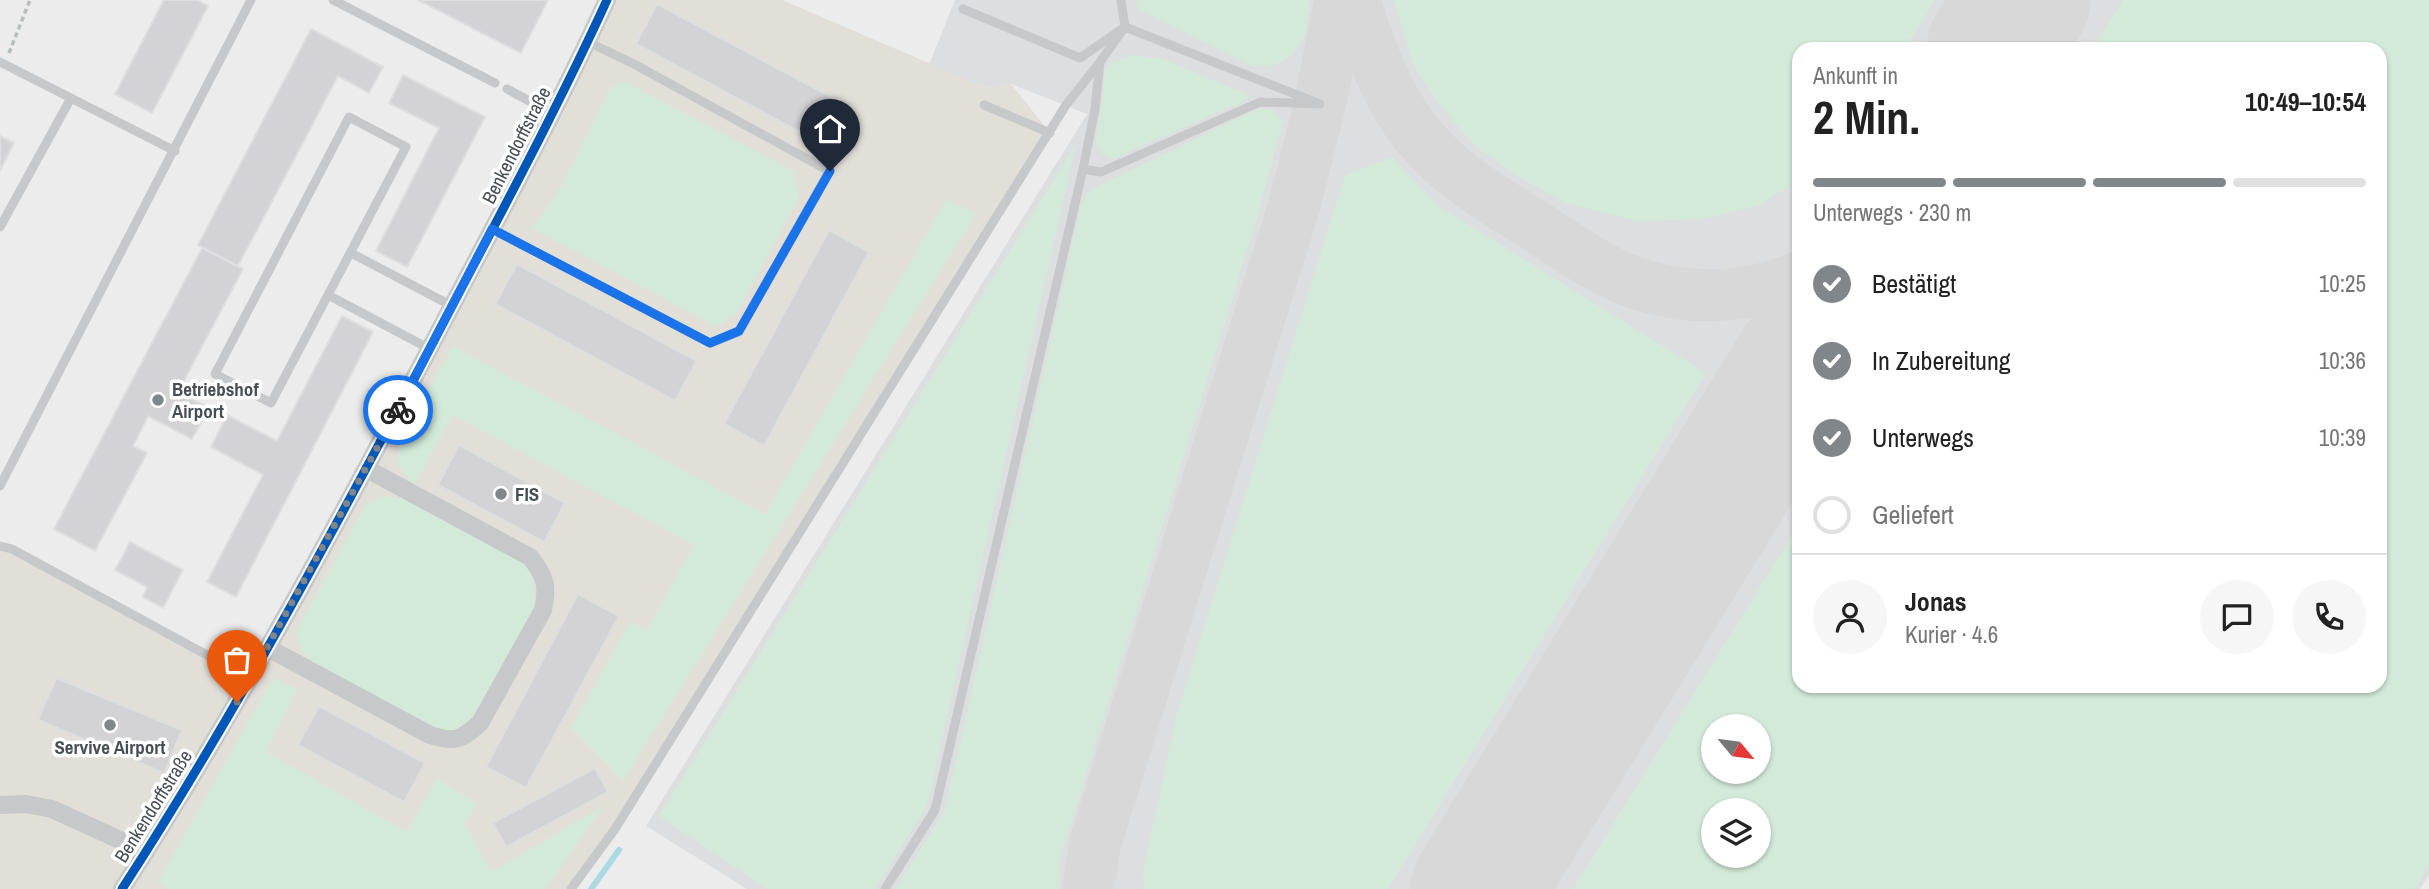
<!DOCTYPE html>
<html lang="de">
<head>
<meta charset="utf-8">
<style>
	body { margin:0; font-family:"Archivo Narrow",sans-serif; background:#f6f6f6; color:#222; height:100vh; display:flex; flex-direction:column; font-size:26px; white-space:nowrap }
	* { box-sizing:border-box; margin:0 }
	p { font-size:23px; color:#767676 }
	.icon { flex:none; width:38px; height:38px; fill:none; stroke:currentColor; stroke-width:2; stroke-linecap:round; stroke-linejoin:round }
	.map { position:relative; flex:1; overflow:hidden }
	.details { position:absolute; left:1792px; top:42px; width:595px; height:651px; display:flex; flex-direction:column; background:#fff; border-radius:21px; box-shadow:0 2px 5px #0004 }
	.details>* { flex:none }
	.needle { width:46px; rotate:119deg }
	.controls { position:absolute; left:1701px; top:714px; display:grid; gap:14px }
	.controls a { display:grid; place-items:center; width:70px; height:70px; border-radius:50%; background:#fff; box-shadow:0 2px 5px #0004; font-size:35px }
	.pin { position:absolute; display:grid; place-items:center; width:60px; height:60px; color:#fff; margin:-72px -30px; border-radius:50% 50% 50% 0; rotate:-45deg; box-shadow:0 0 7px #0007 }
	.pin .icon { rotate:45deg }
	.courier { position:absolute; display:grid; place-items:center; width:70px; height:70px; margin:-35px; border:5px solid #1a73e8; border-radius:50%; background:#fff; color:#222; box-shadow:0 2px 9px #0007 }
	.summary em { font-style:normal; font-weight:700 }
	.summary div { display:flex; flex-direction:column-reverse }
	.summary { display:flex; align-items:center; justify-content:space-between; height:119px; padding:0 21px }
	h1 { font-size:46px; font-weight:700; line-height:52px }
	.bar { display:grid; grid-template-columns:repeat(4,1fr); gap:10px 7px; align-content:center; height:84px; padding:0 21px }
	.bar i { height:9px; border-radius:5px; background:#e0e0e0 }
	.bar .selected { background:#80868a }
	.bar p { grid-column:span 4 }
	.line { display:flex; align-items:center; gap:18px; padding:0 21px; border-top:2px solid #e0e0e0 }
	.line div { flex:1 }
	.round { display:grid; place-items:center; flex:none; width:74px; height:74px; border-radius:37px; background:#f6f6f6 }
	ol { padding:0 21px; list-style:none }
	li { display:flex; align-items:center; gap:21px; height:77px }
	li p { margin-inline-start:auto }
	li .icon { padding:7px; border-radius:50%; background:#80868a; color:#fff; stroke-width:4 }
	li:last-child { color:#767676 }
	li i { width:38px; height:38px; border:4px solid #e0e0e0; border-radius:50% }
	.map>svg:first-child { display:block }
</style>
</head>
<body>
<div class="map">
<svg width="2429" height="889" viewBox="0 0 2429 889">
	<rect width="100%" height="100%" fill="#edecec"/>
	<!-- commercial -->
	<path fill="#e2dfd9" d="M607 0H782L987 88 1011 84 1050 133 615 829 571 889H0V546L250 679Z"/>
	<!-- airport -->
	<path fill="#dddedf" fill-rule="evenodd" d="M955 0H2429V875L2420 889H747L646 826 1087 114 1011 84 987 88 929 65ZM1799 49H2380V686H1799ZM1713 726H1759V772H1713ZM1713 810H1759V856H1713Z"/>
	<!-- green -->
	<path fill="#d3eada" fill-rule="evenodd" d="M1137 0H1310L1305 34 1293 55 1275 65 1253 67 1138 9Z
		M1394 0H1935L1905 49H1799V180L1757 206 1706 219 1637 221 1566 203 1517 176 1474 145 1437 102 1412 62Z
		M2123 0H2429V866L2415 889H1573L1799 524V686H2380V49H2093ZM1713 726H1759V772H1713ZM1713 810H1759V856H1713Z
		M1132 55 1163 59 1253 97 1113 159 1102 154 1095 141 1103 98 1105 69 1112 63Z
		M624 81 793 171 799 197 737 313 717 327 532 228 561 188 610 88Z
		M1258 109 1273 110 1283 120 1258 215 1059 863 1058 889H895L945 810 1082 202 1092 189Z
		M1076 144 927 806 875 889H767L659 816Z
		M1392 157 1439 206 1706 373 1388 889H1144L1143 872 1177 714 1345 175Z
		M946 200 976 214 623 781 571 728 630 622 647 630 694 545 453 415 414 485 399 466V442L453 346 765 514Z
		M383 496 407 500 525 564 534 583 535 607 474 718 453 731 432 730 318 668 302 651 296 632 365 506Z
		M273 678 297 689 266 752 407 832 437 778 477 804 464 823 491 872 604 806 545 889H168L158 882Z"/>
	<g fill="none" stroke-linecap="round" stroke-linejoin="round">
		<!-- stream -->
		<path stroke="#acdae4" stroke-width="6" d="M591 889 619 850"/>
		<!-- taxiway -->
		<path stroke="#d8d8d8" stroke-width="52" d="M1354 0C1370 49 1387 99 1421 139 1450 173 1488 197 1526 220 1561 242 1602 273 1642 285 1692 301 1751 298 1799 277
			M1088 889 1095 844 1295 203 1320 104 1340 0"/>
		<!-- runway -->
		<path stroke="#d8d8d8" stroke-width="133" d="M1993 49 2024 0
			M1477 889 1799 365"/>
	</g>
	<!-- building -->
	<path fill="#d3d3d5" stroke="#dededf" stroke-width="2" d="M164 0H197L208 6 152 113 115 94Z
		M418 0H548L521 53Z
		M657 4 837 100 815 140 636 44Z
		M311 29 383 67 369 93 338 76 238 266 198 245Z
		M403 75 485 117 407 267 376 251 439 128 389 103Z
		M0 136 14 143 0 171Z
		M829 230 869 252 764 446 724 424Z
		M202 248 243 269 178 392 209 408 192 439 148 416 133 446 147 453 95 551 54 529Z
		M517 264 697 361 675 401 495 304Z
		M342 316 373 332 236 597 207 582 263 475 211 447 227 415 277 441Z
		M459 445 565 503 544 542 438 485Z
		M130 542 183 570 163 608 143 597 147 587 115 570Z
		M578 594 619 616 526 788 486 767Z
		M56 678 182 730 164 773 38 720Z
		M319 706 425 763 404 802 298 745Z
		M595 768 608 792 506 847 493 823Z"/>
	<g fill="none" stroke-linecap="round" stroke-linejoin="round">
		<!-- path -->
		<path stroke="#b6bfbc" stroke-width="3.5" stroke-dasharray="5 3.5" stroke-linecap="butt" d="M9 53 30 0"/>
		<!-- lane -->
		<path stroke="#c7c8ca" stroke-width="9" d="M333 0 495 83
			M963 9 1080 58 1125 27 1320 104 1260 102 1101 172 1083 169
			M0 62 175 151
			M507 89 552 113
			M984 105 1050 133
			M349 117 406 147 271 403 215 374Z
			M0 227 71 98
			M492 229 710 343 739 332 829 171 634 64 588 42
			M351 253 452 306
			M328 295 430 349
			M0 486 251 0
			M0 546 12 549 251 679
			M571 889 615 829 1066 105 1100 62
			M885 889 935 810 1083 169 1095 109 1100 62 1125 27 1121 0"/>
		<!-- street -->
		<path stroke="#c7c8ca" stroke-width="18" d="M268 648 430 735C455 743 461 740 480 723L543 610C548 586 546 577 530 557L367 469
			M0 805 26 804 52 809 146 852
			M122 889C235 715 333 532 430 348 490 233 553 118 607 0"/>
		<defs>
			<path id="cycleway" d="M122 889C235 715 333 532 430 348 490 233 553 118 607 0"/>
		</defs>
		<!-- cycleway casing -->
		<use href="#cycleway" stroke="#fff" stroke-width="13"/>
		<!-- cycleway -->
		<use href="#cycleway" stroke="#0057b8" stroke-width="9"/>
	</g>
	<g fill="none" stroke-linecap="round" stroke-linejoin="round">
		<!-- done -->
		<path stroke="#80868a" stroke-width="7" stroke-dasharray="0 12.6" d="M237 702 398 410"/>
		<!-- route -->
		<path stroke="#1a73e8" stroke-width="9" d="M398 410 492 229 710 343 739 331 830 171"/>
	</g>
	<!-- markers -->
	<g fill="#80868a" stroke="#fff" stroke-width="2.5">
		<circle cx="158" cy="400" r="7"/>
		<circle cx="501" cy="494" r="7"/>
		<circle cx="110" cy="725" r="7"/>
	</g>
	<g text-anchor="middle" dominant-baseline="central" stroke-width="7" stroke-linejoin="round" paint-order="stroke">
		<!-- street labels -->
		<g font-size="19" fill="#464f56" stroke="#fff">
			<text transform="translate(516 145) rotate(-63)">Benkendorffstraße</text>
			<text transform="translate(153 806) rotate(-58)">Benkendorffstraße</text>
		</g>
		<!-- poi labels -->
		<g font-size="19" font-weight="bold" fill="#464f56" stroke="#fff" text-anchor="start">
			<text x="172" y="389">Betriebshof<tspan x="172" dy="22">Airport</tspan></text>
			<text x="515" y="494">FIS</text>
			<text x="110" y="747" text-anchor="middle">Servive Airport</text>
		</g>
	</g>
</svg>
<div class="controls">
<a><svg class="needle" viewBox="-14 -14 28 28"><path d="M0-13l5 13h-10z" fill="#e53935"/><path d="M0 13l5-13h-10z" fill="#767676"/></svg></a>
<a><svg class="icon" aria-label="layers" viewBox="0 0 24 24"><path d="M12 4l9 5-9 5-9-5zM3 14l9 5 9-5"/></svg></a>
</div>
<div class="pin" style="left:237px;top:702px;background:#ea580c"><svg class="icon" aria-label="bag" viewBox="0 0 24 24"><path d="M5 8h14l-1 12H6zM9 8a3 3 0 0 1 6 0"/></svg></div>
<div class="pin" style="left:830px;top:171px;background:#1f2937"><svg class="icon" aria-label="home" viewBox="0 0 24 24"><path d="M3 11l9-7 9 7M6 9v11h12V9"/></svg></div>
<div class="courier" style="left:398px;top:410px"><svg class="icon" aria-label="bike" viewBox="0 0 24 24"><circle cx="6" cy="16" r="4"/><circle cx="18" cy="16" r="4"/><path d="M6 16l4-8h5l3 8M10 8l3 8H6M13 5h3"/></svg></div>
<section class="details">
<div class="summary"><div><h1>2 Min.</h1><p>Ankunft in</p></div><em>10:49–10:54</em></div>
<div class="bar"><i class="selected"></i><i class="selected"></i><i class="selected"></i><i></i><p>Unterwegs · 230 m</p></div>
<ol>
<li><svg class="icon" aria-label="check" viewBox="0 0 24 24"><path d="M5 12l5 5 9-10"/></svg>Bestätigt<p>10:25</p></li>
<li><svg class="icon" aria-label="check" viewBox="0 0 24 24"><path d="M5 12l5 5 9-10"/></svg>In Zubereitung<p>10:36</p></li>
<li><svg class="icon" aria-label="check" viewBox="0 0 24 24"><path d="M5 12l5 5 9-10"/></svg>Unterwegs<p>10:39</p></li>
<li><i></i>Geliefert</li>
</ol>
<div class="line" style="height:126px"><a class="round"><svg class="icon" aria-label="person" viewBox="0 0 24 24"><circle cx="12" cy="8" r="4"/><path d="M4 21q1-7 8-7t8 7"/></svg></a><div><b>Jonas</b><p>Kurier · 4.6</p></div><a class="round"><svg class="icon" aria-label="chat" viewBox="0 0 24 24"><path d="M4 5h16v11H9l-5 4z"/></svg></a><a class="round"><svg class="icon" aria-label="phone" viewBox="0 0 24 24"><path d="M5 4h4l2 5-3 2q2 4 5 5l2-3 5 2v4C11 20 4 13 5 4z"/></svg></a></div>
</section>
</div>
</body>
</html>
